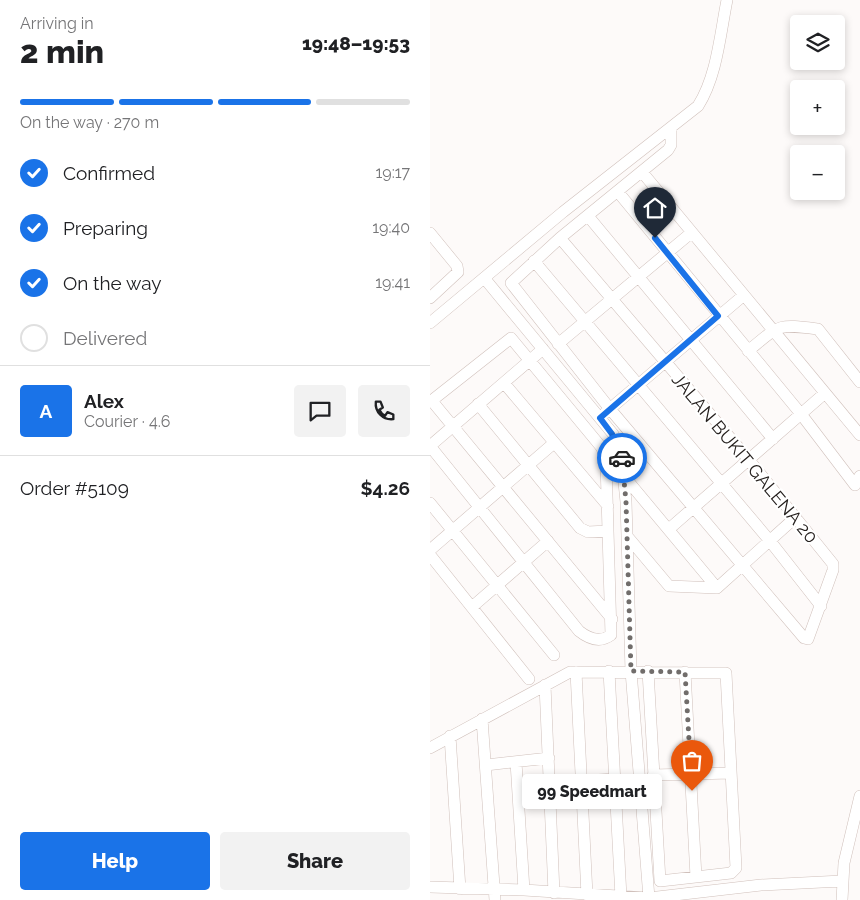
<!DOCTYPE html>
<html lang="en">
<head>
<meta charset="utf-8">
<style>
	body { margin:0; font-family:Raleway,sans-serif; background:#f2f2f2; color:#202124; height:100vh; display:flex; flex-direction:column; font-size:19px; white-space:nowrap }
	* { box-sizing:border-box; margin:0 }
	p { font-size:16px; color:#757577 }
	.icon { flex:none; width:28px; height:28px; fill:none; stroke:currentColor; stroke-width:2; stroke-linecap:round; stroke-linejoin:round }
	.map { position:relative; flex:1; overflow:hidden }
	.panel { display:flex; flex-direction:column; background:#fff; width:430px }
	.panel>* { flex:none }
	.tools { position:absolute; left:360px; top:15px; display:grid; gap:10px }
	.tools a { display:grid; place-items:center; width:55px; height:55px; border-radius:5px; background:#fff; box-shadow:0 2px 8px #0003; font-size:25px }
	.pin { position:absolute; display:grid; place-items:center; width:42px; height:42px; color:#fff; margin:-51px -21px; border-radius:50% 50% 50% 0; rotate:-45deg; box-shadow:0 0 5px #0007 }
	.pin .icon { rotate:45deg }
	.courier { position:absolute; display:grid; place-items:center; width:50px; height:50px; margin:-25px; border:4px solid #1a73e8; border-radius:50%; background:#fff; color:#222; box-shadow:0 1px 6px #0007 }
	.bubble { position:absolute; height:35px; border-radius:5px; background:#fff; box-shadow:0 2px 8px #0003; font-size:16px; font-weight:800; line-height:35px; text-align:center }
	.head em { font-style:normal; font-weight:800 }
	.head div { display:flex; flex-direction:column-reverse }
	.head { display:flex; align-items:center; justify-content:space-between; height:85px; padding:0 20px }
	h1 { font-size:32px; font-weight:800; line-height:38px }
	.bar { display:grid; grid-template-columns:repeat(4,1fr); gap:8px 5px; align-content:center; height:60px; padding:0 20px }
	.bar i { height:6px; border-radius:4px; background:#e0e0e0 }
	.bar .active { background:#1a73e8 }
	.bar p { grid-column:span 4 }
	.line { display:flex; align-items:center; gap:12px; padding:0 20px; border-top:1px solid #e0e0e0 }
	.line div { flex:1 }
	.round { display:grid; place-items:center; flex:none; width:52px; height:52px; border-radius:5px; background:#f2f2f2 }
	ol { padding:0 20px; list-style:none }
	li { display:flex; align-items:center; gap:15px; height:55px }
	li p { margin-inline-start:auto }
	li .icon { padding:5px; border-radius:50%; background:#1a73e8; color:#fff; stroke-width:4 }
	li:last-child { color:#757577 }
	li i { width:28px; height:28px; border:2px solid #e0e0e0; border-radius:50% }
	.cta { display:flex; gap:10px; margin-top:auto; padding:10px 20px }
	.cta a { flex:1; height:58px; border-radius:5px; background:#1a73e8; color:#fff; font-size:20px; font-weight:800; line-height:58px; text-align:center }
	.cta a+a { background:#f2f2f2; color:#202124 }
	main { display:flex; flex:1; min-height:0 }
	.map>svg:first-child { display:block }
</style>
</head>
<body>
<main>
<section class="panel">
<div class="head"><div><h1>2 min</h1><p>Arriving in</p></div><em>19:48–19:53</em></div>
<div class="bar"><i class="active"></i><i class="active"></i><i class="active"></i><i></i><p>On the way · 270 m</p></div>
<ol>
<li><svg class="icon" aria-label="check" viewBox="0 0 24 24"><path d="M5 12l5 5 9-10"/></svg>Confirmed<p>19:17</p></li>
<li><svg class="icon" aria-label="check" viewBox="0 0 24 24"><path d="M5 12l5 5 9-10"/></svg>Preparing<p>19:40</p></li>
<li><svg class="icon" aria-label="check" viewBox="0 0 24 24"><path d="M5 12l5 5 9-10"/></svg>On the way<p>19:41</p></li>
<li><i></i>Delivered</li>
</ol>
<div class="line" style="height:90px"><b class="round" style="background:#1a73e8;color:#fff">A</b><div><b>Alex</b><p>Courier · 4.6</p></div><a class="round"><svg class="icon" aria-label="chat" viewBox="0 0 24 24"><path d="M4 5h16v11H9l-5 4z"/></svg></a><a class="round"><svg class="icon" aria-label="phone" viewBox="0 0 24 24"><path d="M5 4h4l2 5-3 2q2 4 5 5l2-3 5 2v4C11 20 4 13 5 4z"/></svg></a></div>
<div class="line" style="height:65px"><div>Order #5109</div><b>$4.26</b></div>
<div class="cta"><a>Help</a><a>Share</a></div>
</section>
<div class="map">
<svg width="430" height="900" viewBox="0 0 430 900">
	<rect width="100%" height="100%" fill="#fdfaf9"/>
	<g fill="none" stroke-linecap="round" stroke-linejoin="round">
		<defs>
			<path id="minor" d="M212 172 430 435
				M188 192 371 414 425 485 430 476
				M158 216 343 439
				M0 233 27 266 28 272 0 298
				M130 238 319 460 403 564V570L378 639 374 638 180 409 81 283 130 238 238 150 241 145V128
				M104 261 340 541 391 606
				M55 279 183 434 191 453 196 502 201 671 219 898
				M0 323 133 212 268 106C287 76 290 35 297 0
				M128 344 261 233
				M318 351C351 324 346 324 388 329L430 382
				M74 383 178 506
				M2 401 182 619
				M0 402 81 338 172 448 176 461 181 635C170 643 159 639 149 631L0 446
				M48 404 150 528 158 532 178 531
				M175 413 314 295
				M0 446 113 349
				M193 475 287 588
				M0 503 124 655
				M239 529 395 393
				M197 536 239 586 287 588 366 517
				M0 550 124 443
				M0 555 99 679
				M42 607 118 541
				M179 671 191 897
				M146 672 157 895
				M255 672 266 877
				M115 685 124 893
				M52 719 65 900
				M20 736 30 889
				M0 748 140 672 296 673 306 868 301 873 230 881 218 671
				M86 762 94 890
				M56 765 119 758
				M223 775 301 773
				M120 783 185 779
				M0 887 94 890 219 898 331 885 412 881
				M412 900 414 863 430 796"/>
		</defs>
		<!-- minor casing -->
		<use href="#minor" stroke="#d0c0bb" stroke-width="12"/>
		<!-- minor -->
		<use href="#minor" stroke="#fff" stroke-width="11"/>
	</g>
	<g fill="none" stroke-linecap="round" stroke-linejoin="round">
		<!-- done -->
		<path stroke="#716d6b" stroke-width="5" stroke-dasharray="0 9" d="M192 458 196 502 201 671 255 672 262 791"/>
		<!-- route -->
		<path stroke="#1a73e8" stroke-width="6" d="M192 458 182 434 170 418 288 316 225 238"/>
	</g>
	<g text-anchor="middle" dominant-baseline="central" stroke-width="4.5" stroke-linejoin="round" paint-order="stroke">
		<!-- street labels -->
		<g font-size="18" fill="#26211f" stroke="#fff">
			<text transform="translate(315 458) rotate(50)">JALAN BUKIT GALENA 20</text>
		</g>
	</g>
</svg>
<div class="tools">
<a><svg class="icon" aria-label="layers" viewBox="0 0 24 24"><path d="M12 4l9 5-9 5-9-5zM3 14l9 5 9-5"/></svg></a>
<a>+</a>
<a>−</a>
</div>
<div class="pin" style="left:262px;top:791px;background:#ea580c"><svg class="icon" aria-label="bag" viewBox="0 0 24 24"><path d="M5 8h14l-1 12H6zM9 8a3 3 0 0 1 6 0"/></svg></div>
<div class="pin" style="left:225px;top:238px;background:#1f2937"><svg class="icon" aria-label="home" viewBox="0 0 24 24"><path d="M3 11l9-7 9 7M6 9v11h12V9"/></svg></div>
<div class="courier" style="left:192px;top:458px"><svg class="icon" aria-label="car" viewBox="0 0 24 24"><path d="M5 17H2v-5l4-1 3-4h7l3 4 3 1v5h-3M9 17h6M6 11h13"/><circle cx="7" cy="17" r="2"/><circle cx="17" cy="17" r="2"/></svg></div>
<div class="bubble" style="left:92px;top:774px;width:140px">99 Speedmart</div>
</div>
</main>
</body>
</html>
